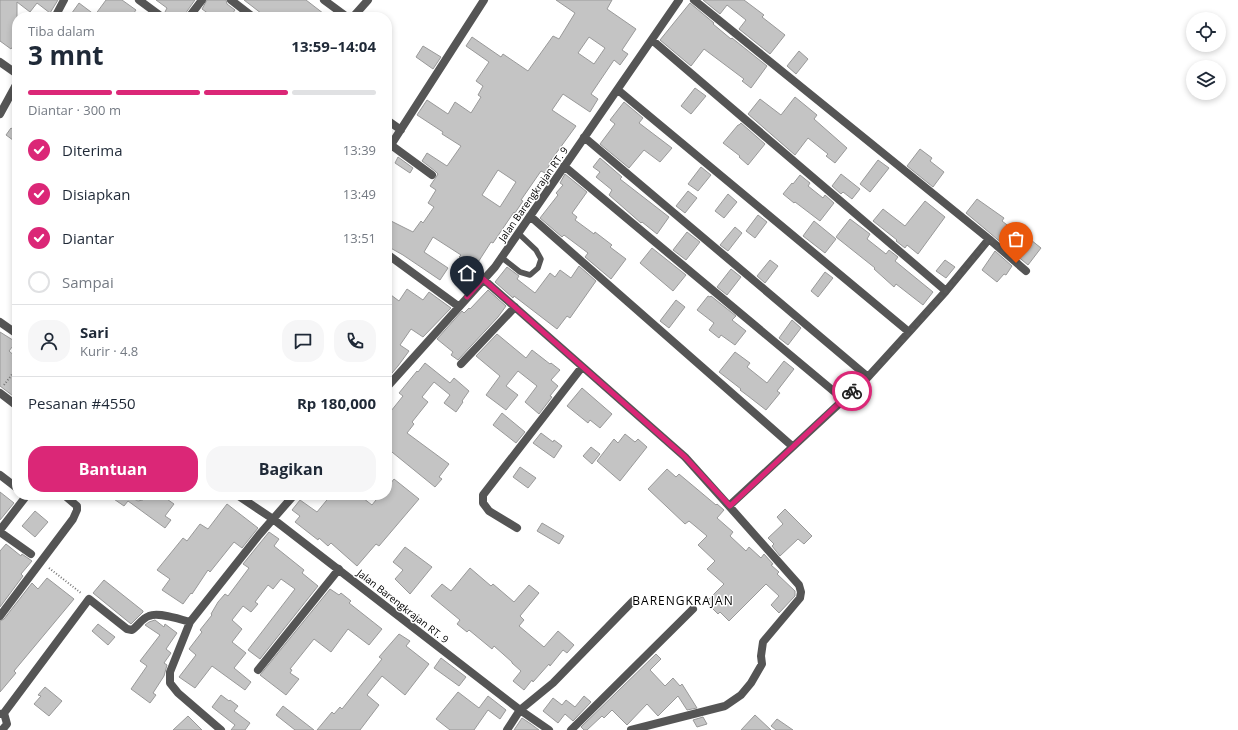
<!DOCTYPE html>
<html lang="id">
<head>
<meta charset="utf-8">
<style>
	body { margin:0; font-family:"Open Sans",sans-serif; background:#f6f6f7; color:#1f2937; height:100vh; display:flex; flex-direction:column; font-size:15px; white-space:nowrap }
	* { box-sizing:border-box; margin:0 }
	p { font-size:13px; color:#747a83 }
	.icon { flex:none; width:22px; height:22px; fill:none; stroke:currentColor; stroke-width:2; stroke-linecap:round; stroke-linejoin:round }
	.map { position:relative; flex:1; overflow:hidden }
	.drawer { position:absolute; left:12px; top:12px; width:380px; height:488px; display:flex; flex-direction:column; background:#fff; border-radius:16px; box-shadow:0 2px 6px #0003 }
	.drawer>* { flex:none }
	.controls { position:absolute; left:1186px; top:12px; display:grid; gap:8px }
	.controls a { display:grid; place-items:center; width:40px; height:40px; border-radius:50%; background:#fff; box-shadow:0 2px 6px #0003; font-size:20px }
	.pin { position:absolute; display:grid; place-items:center; width:34px; height:34px; color:#fff; margin:-41px -17px; border-radius:50% 50% 50% 0; rotate:-45deg; box-shadow:0 0 4px #0007 }
	.pin .icon { rotate:45deg }
	.courier { position:absolute; display:grid; place-items:center; width:40px; height:40px; margin:-20px; border:3px solid #db2777; border-radius:50%; background:#fff; color:#222; box-shadow:0 1px 5px #0007 }
	.head em { font-style:normal; font-weight:700 }
	.head div { display:flex; flex-direction:column-reverse }
	.head { display:flex; align-items:center; justify-content:space-between; height:68px; padding:0 16px }
	h1 { font-size:26px; font-weight:700; line-height:30px }
	.bar { display:grid; grid-template-columns:repeat(4,1fr); gap:6px 4px; align-content:center; height:48px; padding:0 16px }
	.bar i { height:5px; border-radius:3px; background:#e0e1e3 }
	.bar .selected { background:#db2777 }
	.bar p { grid-column:span 4 }
	.line { display:flex; align-items:center; gap:10px; padding:0 16px; border-top:1px solid #e0e1e3 }
	.line div { flex:1 }
	.round { display:grid; place-items:center; flex:none; width:42px; height:42px; border-radius:16px; background:#f6f6f7 }
	ol { padding:0 16px; list-style:none }
	li { display:flex; align-items:center; gap:12px; height:44px }
	li p { margin-inline-start:auto }
	li .icon { padding:4px; border-radius:50%; background:#db2777; color:#fff; stroke-width:4 }
	li:last-child { color:#747a83 }
	li i { width:22px; height:22px; border:2px solid #e0e1e3; border-radius:50% }
	.button { display:flex; gap:8px; margin-top:auto; padding:8px 16px }
	.button a { flex:1; height:46px; border-radius:16px; background:#db2777; color:#fff; font-size:16px; font-weight:700; line-height:46px; text-align:center }
	.button a+a { background:#f6f6f7; color:#1f2937 }
	.map>svg:first-child { display:block }
</style>
</head>
<body>
<div class="map">
<svg width="1238" height="730" viewBox="0 0 1238 730">
	<rect width="100%" height="100%" fill="#fff"/>
	<!-- building -->
	<path fill="#c4c4c4" stroke="#999" fill-rule="evenodd" d="M0 0H58L50 13 37 3 30 12 17 2V41L11 49 0 41Z
		M106 0H122L136 10 131 17H69L79 3 95 15Z
		M156 0H195L185 14 184 17H172L165 12 167 8Z
		M207 0H226L227 4 235 10 230 17H213L202 9Z
		M244 0H306L328 17H266Z
		M556 0H612L607 9 636 29 622 50 628 54 620 65 614 60 591 94 598 99 590 112 563 94 552 110 576 126 549 163 550 164 545 173 541 171 521 200 523 201 515 213 514 212 493 243 491 242 475 267 459 257 461 255 433 237 424 252 448 268 440 280 403 255 387 246V219L413 232 421 221 423 223 434 207 428 203 436 190 430 186 438 174 435 171 422 161 427 153 447 166 461 146 442 134 443 132 417 115 427 100 448 114 455 102 471 113 481 97 478 95 483 86 476 81 489 62 466 46 472 37 501 57 503 54 528 71 553 36 559 39 575 13ZM589 37 605 48 594 64 578 53ZM498 170 516 182 500 207 482 195Z
		M703 0H744L764 15 762 17 785 35 770 54 739 29 746 20 727 5 720 14Z
		M690 3 714 23 713 24 731 39 732 38 767 66 751 88 742 81 744 79 704 49 691 66 660 40Z
		M423 46 441 57 433 69 416 57Z
		M799 51 808 59 796 74 787 66Z
		M695 88 706 96 691 114 681 106Z
		M795 97 817 115 814 119 847 148 835 163 826 156 828 154 808 138 795 155 748 114 760 99 781 115Z
		M624 102 643 118 639 123 672 148 660 162 644 150 629 168 600 144 615 124 610 120Z
		M741 123 765 144 748 165 739 157 740 156 723 143 738 125H739Z
		M11 128 17 132V143L6 135Z
		M920 149 932 158 930 161 944 172 933 187 907 166Z
		M398 157 413 168 410 173 395 163Z
		M600 158 622 177 620 179 669 217 657 234 642 222 641 223 609 195 612 190 596 177 600 172 593 167Z
		M878 160 889 168 870 192 860 184Z
		M701 167 711 175 698 191 688 184Z
		M565 174 587 192 572 213 577 217 575 220 594 234 595 232 612 245 610 247 626 259 611 279 585 257 588 253 564 235 562 237 540 218 558 195 556 193 563 185 560 183Z
		M841 174 860 189 852 199 843 192 841 194 832 186Z
		M800 175 810 183 808 186 823 198 825 195 834 203 820 221 795 202 794 203 783 194 792 183 793 184Z
		M688 191 697 198 685 213 676 206Z
		M728 194 737 202 724 218 715 211Z
		M977 199 1004 218 1002 221 1029 242 1031 240 1041 248 1028 265 966 213Z
		M925 201 945 217 918 254 907 245 905 248 896 241 897 240 873 221 883 209 905 226Z
		M758 215 767 222 755 238 746 231Z
		M850 219 870 234 867 239 886 254 889 250 898 257 895 261 933 292 923 305 896 284 894 287 874 269 875 268 836 237Z
		M814 221 836 239 825 253 803 236Z
		M735 227 742 233 728 251 720 245Z
		M687 232 700 242 686 260 673 250Z
		M652 248 686 275 673 291 640 263Z
		M995 251 1012 266 1006 275 1004 274 997 282 982 270Z
		M770 260 778 266 765 283 757 276Z
		M945 260 955 267 946 278 936 271Z
		M579 266 596 281 570 318 567 316 557 329 514 296 513 298 495 282 507 267 519 276 517 279 535 293 550 273 555 277 560 270 571 278Z
		M731 269 741 277 727 295 717 287Z
		M825 272 833 278 818 297 811 291Z
		M407 289 423 300 429 292 451 308 423 337 411 329 400 345 409 351 398 366 387 379V292L399 301Z
		M488 290 506 306 498 317 458 360 451 355 453 352 437 339 462 311 464 313 469 308 470 309Z
		M708 296 710 297 711 296 736 316 732 320 746 331 735 345 721 335 719 338 709 330 714 323 697 310Z
		M676 300 685 307 669 328 660 321Z
		M792 320 801 328 788 345 779 338Z
		M0 332 16 342 9 351 17 358V399L0 386Z
		M497 334 526 358 532 350 550 364 551 363 560 370 551 380 558 386 550 396 552 397 539 414 525 402 537 386 518 371 506 386 518 395 506 410 486 395 500 376 476 356Z
		M735 352 750 363 747 367 767 383 784 361 794 369 777 391 780 393 766 410 748 396 740 390 741 389 719 372Z
		M425 363 450 383 454 378 469 391 462 401 463 402 456 412 444 403 450 395 434 382 422 397 428 402 412 422 414 424 407 433 449 464 439 477 442 479 435 487 387 448V416L403 396 399 393 417 371 418 372Z
		M582 388 612 414 600 428 590 420 588 423 567 406Z
		M502 413 525 432 516 443 493 425Z
		M541 433 553 442 554 440 562 446 554 458 533 443Z
		M625 434 635 442 638 439 647 447 620 481 597 461 614 439 618 443Z
		M591 447 600 454 592 464 583 456Z
		M520 467 536 478 528 488 513 477Z
		M667 469 676 477 679 474 716 505 717 504 724 510 717 518 733 532 730 536 746 551 749 547 761 558 764 554 773 564 771 565 779 572 777 574 795 591V596L779 613 771 605 779 596 766 584 729 621 720 612 718 614 706 602 724 584 707 569 715 561 698 545 707 536 689 521 685 524 648 489Z
		M394 479 419 499 379 546 376 544 357 566 331 543 328 546 319 538 318 540 295 522 300 516 292 510 300 500 317 512 331 495H359L372 505 380 495H387V488Z
		M0 492 14 503 0 520Z
		M108 495H133L134 499 138 501 143 500 144 495H161L174 504 165 516 171 520 165 528 128 501 124 506Z
		M227 504 258 528 242 548 234 542 210 572 208 570 192 594 191 593 183 604 162 590 170 579 157 570 183 538 187 541 200 524 208 529Z
		M785 509 812 536 804 544 798 539 780 556 772 546 774 544 768 538 783 524 777 517Z
		M35 511 48 522 35 537 22 526Z
		M542 523 564 536 559 544 537 531Z
		M269 532 279 539 274 546 304 570 302 573 318 586 260 659 248 650 295 589 281 579 273 589 268 585 255 602 258 604 251 612 243 606 232 620 242 629 232 642 246 653 234 668 251 682 245 690 212 666 195 688 179 677 196 655 189 649 202 632 200 630 212 615 211 614 218 602 225 594 228 596 249 568 243 564Z
		M6 544 21 556 22 554 32 561 21 574 23 576 0 607V551Z
		M405 547 432 567 410 594 395 579 403 570 393 562Z
		M470 568 491 586 493 584 514 602 529 585 539 593 520 616 524 620 519 626 544 647 558 631 574 645 567 653 563 650 550 666 549 664 533 682 532 680 524 690 513 681 521 671 512 663V662L494 646 492 649 469 630 467 632 457 624 460 620 431 596 442 584 451 591Z
		M47 578 74 599 14 671 16 673 0 692V621L4 619 32 583 38 589Z
		M104 580 143 611V612L131 624 93 593Z
		M330 589 339 595 341 593 351 601 349 603 382 629 369 645 348 629 331 652 314 639 290 669 292 670 290 673 299 679 286 695 260 675Z
		M155 620 164 627 165 624 177 633 166 649 171 653 164 663 167 665 164 676 153 693 156 695 150 703 131 689 147 666 140 661 160 635 145 625 149 622Z
		M98 624 115 637 108 645 92 631Z
		M399 634 410 641 406 646 429 664 405 695 382 676 367 695 379 705 360 730H317L332 712 334 714 340 707 342 709 382 659 379 657Z
		M656 654 661 659 650 670 665 686 673 678 680 686 682 684 697 708 687 710 678 696 658 716 647 704 627 725 612 710 604 718 602 716 587 730H584L581 727Z
		M441 658 466 677 459 686 434 668Z
		M45 687 62 701 49 716 34 704 41 696 38 695Z
		M458 692 479 708 488 696 506 710 500 719 488 710 474 730H450L436 719Z
		M221 695 229 701 230 700 238 706 234 711 250 723 245 730H231L235 725 212 707Z
		M584 696 591 702 573 721 565 714 558 723 543 711 553 698 562 705 566 700 575 707Z
		M283 706 314 730H295L276 715Z
		M755 715 771 730H741Z
		M188 716 202 730H173Z
		M703 717 707 724 697 727 693 720Z
		M522 718 531 724 539 730H514Z
		M777 719 793 730H776L771 726Z"/>
	<g fill="none" stroke-linecap="round" stroke-linejoin="round">
		<!-- path -->
		<path stroke="#777" stroke-width="2" stroke-dasharray="1 2" stroke-linecap="butt" d="M4 385 17 368
			M49 568 81 593"/>
		<!-- service -->
		<path stroke="#555" stroke-width="5.5" d="M501 257 520 272 530 275 538 268 541 259 536 250 518 233"/>
		<!-- minor -->
		<path stroke="#555" stroke-width="8" d="M139 0 162 17
			M231 0 253 17
			M324 0 347 17
			M694 0 989 239 1026 271
			M55 17 64 0
			M189 17 202 0
			M353 17 368 0
			M652 40 946 291 909 332
			M0 62 17 74
			M618 90 909 332 868 377
			M0 114 17 83
			M387 120 401 130
			M584 137 868 377 729 506
			M391 145 432 175
			M387 151 484 0
			M564 166 843 399
			M530 216 792 446
			M387 254 458 306
			M483 279 685 457 729 506 799 585 801 592 800 598 763 642 761 656 762 664 751 683 741 695 725 706 717 708 631 730
			M946 291 989 239
			M0 322 17 334
			M461 364 515 307
			M387 387 495 267 679 0
			M0 393 17 406
			M0 475 17 488
			M138 495 139 496
			M237 495 273 519 520 710 549 730
			M517 528 489 511 483 503V495L582 367
			M0 530 27 495
			M0 532 31 554
			M0 616 73 519 77 510V506L64 495
			M258 670 339 569
			M4 713 89 599 127 629 132 630C138 626 142 618 149 616 158 612 180 619 190 622
			M0 714 4 713 7 724 2 730
			M221 730 178 693 170 683V672L190 622 259 535 294 495
			M507 730 520 710 553 683 633 601
			M571 730 693 609"/>
	</g>
	<g fill="none" stroke-linecap="round" stroke-linejoin="round">
		<!-- done -->
		<path stroke="#595959" stroke-width="4" stroke-dasharray="0 7.2" d="M852 391C902 347 947 290 989 239L1016 263"/>
		<!-- route -->
		<path stroke="#db2777" stroke-width="5" d="M467 297 483 279 685 457 730 506 852 391"/>
	</g>
	<g text-anchor="middle" dominant-baseline="central" stroke-width="3" stroke-linejoin="round" paint-order="stroke">
		<!-- street labels -->
		<g font-size="10" fill="#000" stroke="#fff">
			<text transform="translate(533 194) rotate(-55)">Jalan Barengkrajan RT. 9</text>
			<text transform="translate(403 606) rotate(38)">Jalan Barengkrajan RT. 9</text>
		</g>
		<!-- quarter labels -->
		<g font-size="12" letter-spacing="1" fill="#000" stroke="#fff">
			<text x="683" y="600">BARENGKRAJAN</text>
		</g>
	</g>
</svg>
<div class="controls">
<a><svg class="icon" aria-label="locate" viewBox="0 0 24 24"><circle cx="12" cy="12" r="6"/><path d="M12 2v4M12 18v4M2 12h4M18 12h4"/></svg></a>
<a><svg class="icon" aria-label="layers" viewBox="0 0 24 24"><path d="M12 4l9 5-9 5-9-5zM3 14l9 5 9-5"/></svg></a>
</div>
<div class="pin" style="left:1016px;top:263px;background:#ea580c"><svg class="icon" aria-label="bag" viewBox="0 0 24 24"><path d="M5 8h14l-1 12H6zM9 8a3 3 0 0 1 6 0"/></svg></div>
<div class="pin" style="left:467px;top:297px;background:#1f2937"><svg class="icon" aria-label="home" viewBox="0 0 24 24"><path d="M3 11l9-7 9 7M6 9v11h12V9"/></svg></div>
<div class="courier" style="left:852px;top:391px"><svg class="icon" aria-label="bike" viewBox="0 0 24 24"><circle cx="6" cy="16" r="4"/><circle cx="18" cy="16" r="4"/><path d="M6 16l4-8h5l3 8M10 8l3 8H6M13 5h3"/></svg></div>
<section class="drawer">
<div class="head"><div><h1>3 mnt</h1><p>Tiba dalam</p></div><em>13:59–14:04</em></div>
<div class="bar"><i class="selected"></i><i class="selected"></i><i class="selected"></i><i></i><p>Diantar · 300 m</p></div>
<ol>
<li><svg class="icon" aria-label="check" viewBox="0 0 24 24"><path d="M5 12l5 5 9-10"/></svg>Diterima<p>13:39</p></li>
<li><svg class="icon" aria-label="check" viewBox="0 0 24 24"><path d="M5 12l5 5 9-10"/></svg>Disiapkan<p>13:49</p></li>
<li><svg class="icon" aria-label="check" viewBox="0 0 24 24"><path d="M5 12l5 5 9-10"/></svg>Diantar<p>13:51</p></li>
<li><i></i>Sampai</li>
</ol>
<div class="line" style="height:72px"><a class="round"><svg class="icon" aria-label="person" viewBox="0 0 24 24"><circle cx="12" cy="8" r="4"/><path d="M4 21q1-7 8-7t8 7"/></svg></a><div><b>Sari</b><p>Kurir · 4.8</p></div><a class="round"><svg class="icon" aria-label="chat" viewBox="0 0 24 24"><path d="M4 5h16v11H9l-5 4z"/></svg></a><a class="round"><svg class="icon" aria-label="phone" viewBox="0 0 24 24"><path d="M5 4h4l2 5-3 2q2 4 5 5l2-3 5 2v4C11 20 4 13 5 4z"/></svg></a></div>
<div class="line" style="height:52px"><div>Pesanan #4550</div><b>Rp 180,000</b></div>
<div class="button"><a>Bantuan</a><a>Bagikan</a></div>
</section>
</div>
</body>
</html>
